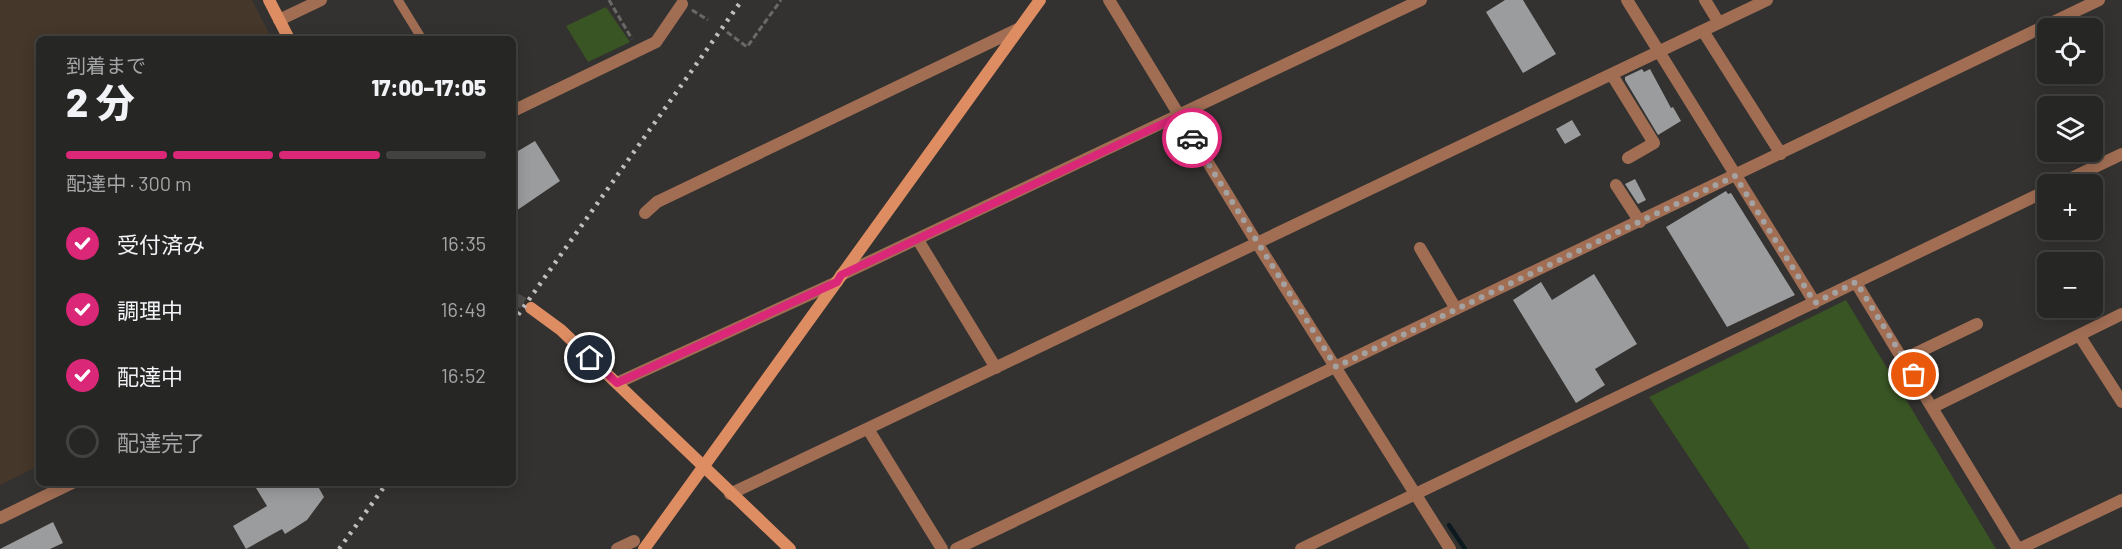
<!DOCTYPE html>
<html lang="ja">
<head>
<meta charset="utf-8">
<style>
	body { margin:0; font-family:Barlow,"Noto Sans JP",sans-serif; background:#2e2e2c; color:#f1f3f6; height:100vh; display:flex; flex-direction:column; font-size:22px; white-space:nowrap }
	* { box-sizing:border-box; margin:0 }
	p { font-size:20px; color:#a4a5a6 }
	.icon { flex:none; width:33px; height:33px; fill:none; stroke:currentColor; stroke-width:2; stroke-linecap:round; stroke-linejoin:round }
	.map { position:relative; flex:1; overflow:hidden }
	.drawer { position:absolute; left:36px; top:36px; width:480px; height:450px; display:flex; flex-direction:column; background:#262624; border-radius:9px; box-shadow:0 3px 15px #0003,0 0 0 2px #424341 }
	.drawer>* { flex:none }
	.controls { position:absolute; left:2037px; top:18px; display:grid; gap:12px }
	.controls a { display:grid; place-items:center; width:66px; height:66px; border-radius:9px; background:#262624; box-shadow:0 3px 15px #0003,0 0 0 2px #424341; font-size:30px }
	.pin { position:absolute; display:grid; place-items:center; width:51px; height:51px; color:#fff; margin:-26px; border:3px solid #fff; border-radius:50%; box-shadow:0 2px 6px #0007 }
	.courier { position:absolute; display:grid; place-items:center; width:60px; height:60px; margin:-30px; border:4px solid #db2777; border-radius:50%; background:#fff; color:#222; box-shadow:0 2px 8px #0007 }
	.summary em { font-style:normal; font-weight:800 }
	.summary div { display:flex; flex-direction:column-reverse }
	.summary { display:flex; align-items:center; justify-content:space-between; height:102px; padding:0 30px }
	h1 { font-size:39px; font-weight:800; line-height:45px }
	.bar { display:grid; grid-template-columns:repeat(4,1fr); gap:9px 6px; align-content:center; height:72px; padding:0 30px }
	.bar i { height:8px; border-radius:4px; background:#424341 }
	.bar .current { background:#db2777 }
	.bar p { grid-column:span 4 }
	ol { padding:0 30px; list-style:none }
	li { display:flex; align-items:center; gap:18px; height:66px }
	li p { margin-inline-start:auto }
	li .icon { padding:6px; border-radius:50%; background:#db2777; color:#fff; stroke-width:4 }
	li:last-child { color:#a4a5a6 }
	li i { width:33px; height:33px; border:3px solid #424341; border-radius:50% }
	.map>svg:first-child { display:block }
</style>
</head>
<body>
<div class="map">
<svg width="2122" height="549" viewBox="0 0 2122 549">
	<rect width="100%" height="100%" fill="#333230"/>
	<!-- industrial -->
	<path fill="#453729" d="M0 0H252L272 39H39V466L0 485Z"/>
	<!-- green -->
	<path fill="#395524" d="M606 7 630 42 588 62 566 26Z
		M1846 300 1996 549H1750L1649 397Z"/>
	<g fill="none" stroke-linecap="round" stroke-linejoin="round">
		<!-- stream -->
		<path stroke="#0c1a1f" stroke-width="4.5" d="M1449 525 1465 549"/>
	</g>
	<!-- building -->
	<path fill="#9b9c9e" d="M1505 0H1523L1556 54 1523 73 1486 12Z
		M1642 69 1644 72 1650 69 1671 108 1673 107 1681 121 1658 135 1625 80V77Z
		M1572 120 1581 135 1565 144 1556 129Z
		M535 141 560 181 513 213V154Z
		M1635 179 1646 200 1638 204 1625 184Z
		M1726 191 1728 194 1731 193 1795 295 1727 327 1666 227Z
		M1594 274 1637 344 1595 369 1605 385 1576 403 1513 300 1541 282 1552 300Z
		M253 483H316L324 497 307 520 285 534 282 529 246 549 233 526 267 506Z
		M53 522 63 543 50 549H0Z"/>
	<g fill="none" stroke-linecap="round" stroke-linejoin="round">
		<!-- secondary-tunnel -->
		<path stroke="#4d4c4a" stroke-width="12" stroke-dasharray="12 6" stroke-linecap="butt" d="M513 297 531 308"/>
		<!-- path -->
		<path stroke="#6a6968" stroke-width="3" stroke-dasharray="6 3" stroke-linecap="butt" d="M609 0 632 39
			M692 10 708 20
			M727 32 747 47 781 0"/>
		<!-- lane -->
		<path stroke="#a16e54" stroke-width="9" d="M398 0 422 39"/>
		<!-- street -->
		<path stroke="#a16e54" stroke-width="12" d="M1109 0 1257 243 1450 549
			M1627 0 1815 303
			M1705 0 1719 23
			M279 20 321 0
			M1703 31 1781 154
			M1612 75 1654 143 1628 158
			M513 111 656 42 682 4
			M2059 184 2122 154
			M1616 185 1640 222
			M645 213 657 202 1018 29
			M918 240 996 368
			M1420 248 1456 309
			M841 275 1421 0
			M1856 283 2018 549
			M2079 335 2122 402
			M1904 359 1977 324
			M617 383 837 282
			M1933 407 2122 314
			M868 429 942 549
			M730 494 1767 0
			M0 518 72 483
			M617 549 634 541
			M956 549 2099 0
			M1301 549 2048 190
			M2019 549 2122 500"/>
		<!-- secondary -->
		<path stroke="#de8d63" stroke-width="12" d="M269 0 289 39
			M531 308 561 330 790 549
			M644 549 1040 0"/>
		<!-- rail -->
		<path stroke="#c0bfbe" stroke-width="4.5" stroke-dasharray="3 6" stroke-linecap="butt" d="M513 322 742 0
			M339 549 387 483"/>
	</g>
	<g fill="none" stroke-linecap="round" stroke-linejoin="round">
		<!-- done -->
		<path stroke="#a3a2a1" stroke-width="6" stroke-dasharray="0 10.8" d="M1192 138 1336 367 1735 176 1815 303 1856 282 1914 375"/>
		<!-- route -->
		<path stroke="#db2777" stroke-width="8" d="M590 358 617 383 837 282 841 275 1179 116 1192 138"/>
	</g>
</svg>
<div class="controls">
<a><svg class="icon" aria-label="locate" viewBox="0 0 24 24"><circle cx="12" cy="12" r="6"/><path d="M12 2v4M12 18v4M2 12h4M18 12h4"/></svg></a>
<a><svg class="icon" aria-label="layers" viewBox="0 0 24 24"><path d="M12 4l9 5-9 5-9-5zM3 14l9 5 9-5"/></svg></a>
<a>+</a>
<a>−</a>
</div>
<div class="pin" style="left:1914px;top:375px;background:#ea580c"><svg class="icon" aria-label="bag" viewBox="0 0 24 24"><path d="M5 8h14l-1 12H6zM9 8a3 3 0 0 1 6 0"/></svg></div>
<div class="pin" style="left:590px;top:358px;background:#1f2937"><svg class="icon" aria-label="home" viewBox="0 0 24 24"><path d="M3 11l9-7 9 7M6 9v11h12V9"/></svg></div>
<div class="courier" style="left:1192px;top:138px"><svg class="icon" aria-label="car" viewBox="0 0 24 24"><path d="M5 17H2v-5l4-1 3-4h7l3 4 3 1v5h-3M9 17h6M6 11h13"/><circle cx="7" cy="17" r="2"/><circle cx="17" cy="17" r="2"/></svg></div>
<section class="drawer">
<div class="summary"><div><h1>2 分</h1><p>到着まで</p></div><em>17:00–17:05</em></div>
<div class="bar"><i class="current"></i><i class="current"></i><i class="current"></i><i></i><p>配達中 · 300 m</p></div>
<ol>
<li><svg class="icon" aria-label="check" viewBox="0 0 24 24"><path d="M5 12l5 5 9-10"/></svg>受付済み<p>16:35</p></li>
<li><svg class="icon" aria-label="check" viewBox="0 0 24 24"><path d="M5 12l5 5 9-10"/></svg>調理中<p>16:49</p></li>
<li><svg class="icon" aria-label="check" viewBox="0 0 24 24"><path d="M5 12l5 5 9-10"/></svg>配達中<p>16:52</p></li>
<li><i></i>配達完了</li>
</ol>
</section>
</div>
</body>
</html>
